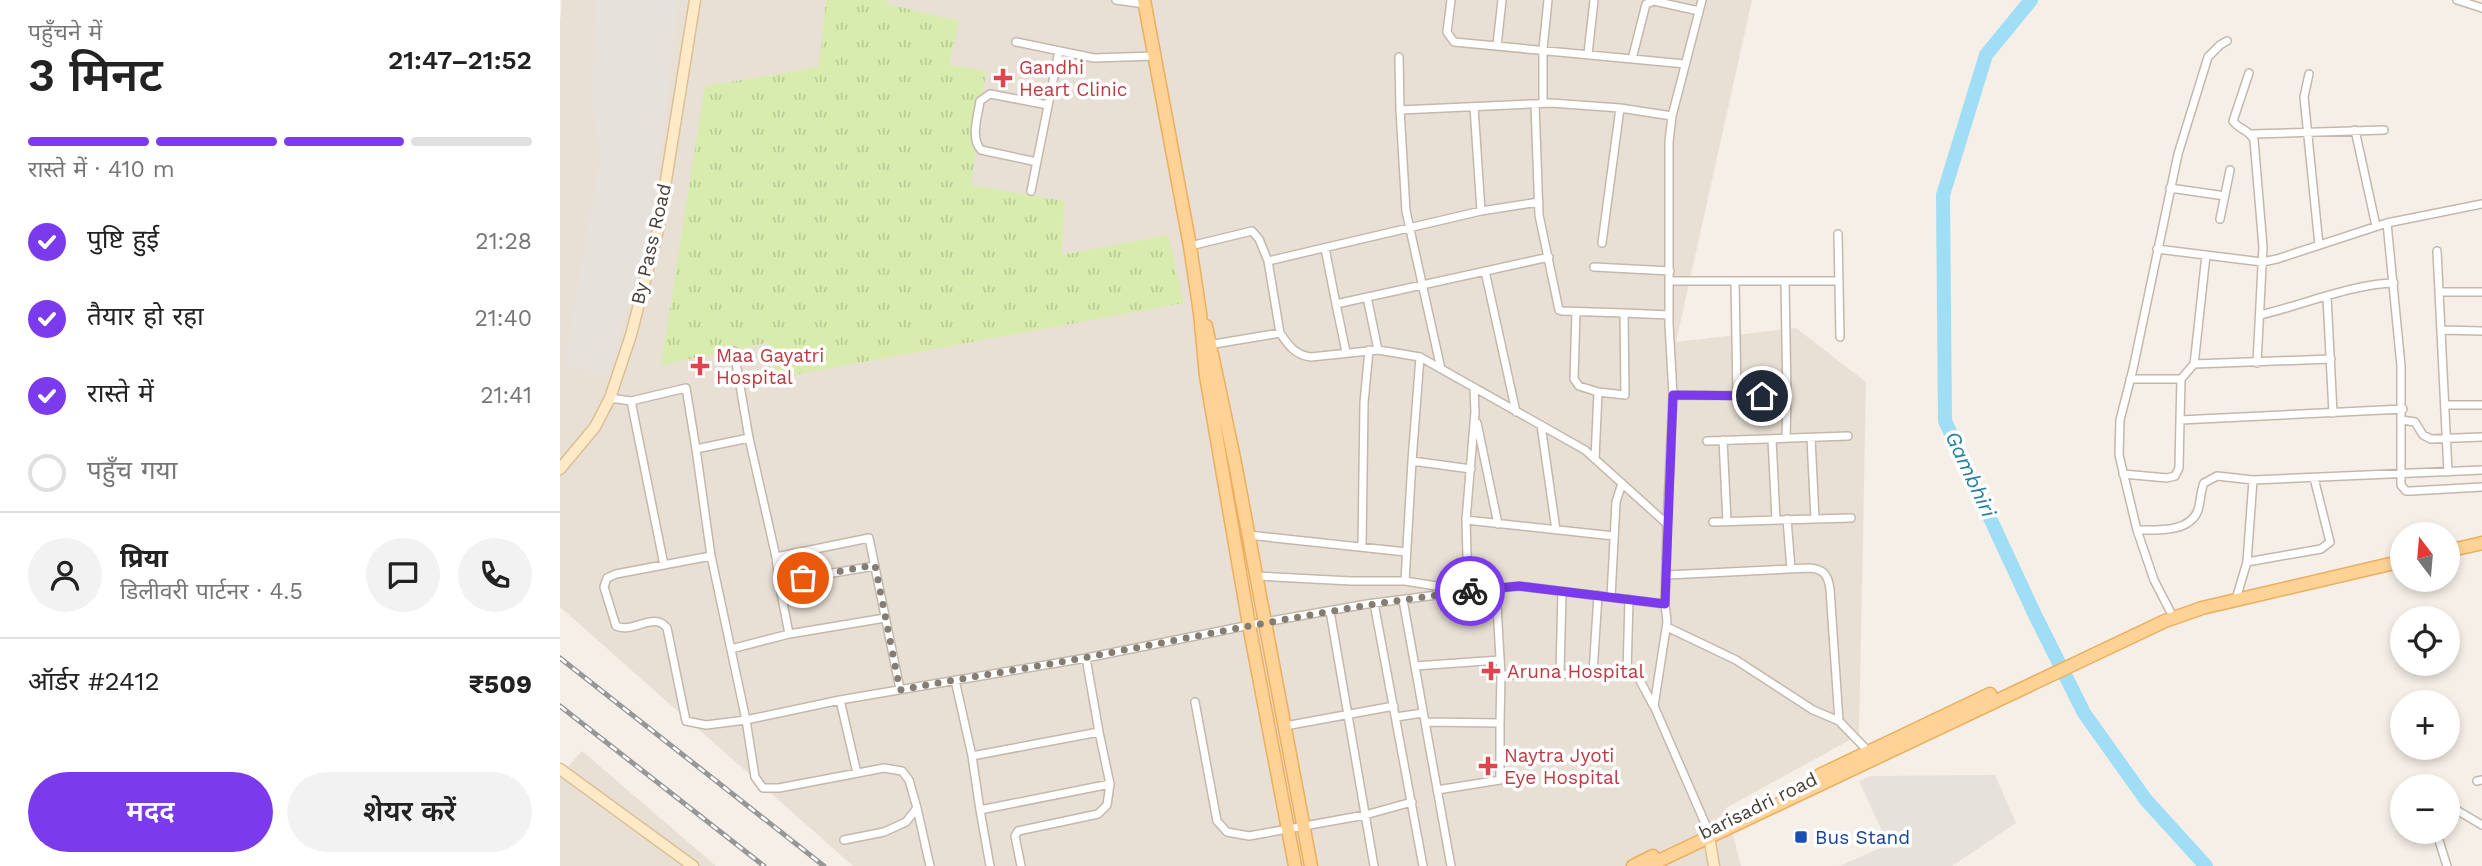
<!DOCTYPE html>
<html lang="hi">
<head>
<meta charset="utf-8">
<style>
	body { margin:0; font-family:"Work Sans","Noto Sans Devanagari",sans-serif; background:#f2f2f2; color:#222; height:100vh; display:flex; flex-direction:column; font-size:26px; white-space:nowrap }
	* { box-sizing:border-box; margin:0 }
	p { font-size:23px; color:#767676 }
	.icon { flex:none; width:38px; height:38px; fill:none; stroke:currentColor; stroke-width:2; stroke-linecap:round; stroke-linejoin:round }
	.map { position:relative; flex:1; overflow:hidden }
	.side { display:flex; flex-direction:column; background:#fff; width:560px }
	.side>* { flex:none }
	.needle { width:46px; rotate:344deg }
	.buttons { position:absolute; left:1830px; top:522px; display:grid; gap:14px }
	.buttons a { display:grid; place-items:center; width:70px; height:70px; border-radius:50%; background:#fff; box-shadow:0 4px 10px #0003; font-size:35px }
	.pin { position:absolute; display:grid; place-items:center; width:60px; height:60px; color:#fff; margin:-30px; border:4px solid #fff; border-radius:50%; box-shadow:0 2px 7px #0007 }
	.courier { position:absolute; display:grid; place-items:center; width:70px; height:70px; margin:-35px; border:5px solid #7c3aed; border-radius:50%; background:#fff; color:#222; box-shadow:0 2px 9px #0007 }
	.head em { font-style:normal; font-weight:600 }
	.head div { display:flex; flex-direction:column-reverse }
	.head { display:flex; align-items:center; justify-content:space-between; height:119px; padding:0 28px }
	h1 { font-size:46px; font-weight:600; line-height:52px }
	.bar { display:grid; grid-template-columns:repeat(4,1fr); gap:10px 7px; align-content:center; height:84px; padding:0 28px }
	.bar i { height:9px; border-radius:5px; background:#e0e0e0 }
	.bar .on { background:#7c3aed }
	.bar p { grid-column:span 4 }
	.line { display:flex; align-items:center; gap:18px; padding:0 28px; border-top:2px solid #e0e0e0 }
	.line div { flex:1 }
	.round { display:grid; place-items:center; flex:none; width:74px; height:74px; border-radius:37px; background:#f2f2f2 }
	ol { padding:0 28px; list-style:none }
	li { display:flex; align-items:center; gap:21px; height:77px }
	li p { margin-inline-start:auto }
	li .icon { padding:7px; border-radius:50%; background:#7c3aed; color:#fff; stroke-width:4 }
	li:last-child { color:#767676 }
	li i { width:38px; height:38px; border:4px solid #e0e0e0; border-radius:50% }
	.cta { display:flex; gap:14px; margin-top:auto; padding:14px 28px }
	.cta a { flex:1; height:80px; border-radius:42px; background:#7c3aed; color:#fff; font-size:28px; font-weight:600; line-height:80px; text-align:center }
	.cta a+a { background:#f2f2f2; color:#222 }
	main { display:flex; flex:1; min-height:0 }
	.map>svg:first-child { display:block }
</style>
</head>
<body>
<main>
<section class="side">
<div class="head"><div><h1>3 मिनट</h1><p>पहुँचने में</p></div><em>21:47–21:52</em></div>
<div class="bar"><i class="on"></i><i class="on"></i><i class="on"></i><i></i><p>रास्ते में · 410 m</p></div>
<ol>
<li><svg class="icon" aria-label="check" viewBox="0 0 24 24"><path d="M5 12l5 5 9-10"/></svg>पुष्टि हुई<p>21:28</p></li>
<li><svg class="icon" aria-label="check" viewBox="0 0 24 24"><path d="M5 12l5 5 9-10"/></svg>तैयार हो रहा<p>21:40</p></li>
<li><svg class="icon" aria-label="check" viewBox="0 0 24 24"><path d="M5 12l5 5 9-10"/></svg>रास्ते में<p>21:41</p></li>
<li><i></i>पहुँच गया</li>
</ol>
<div class="line" style="height:126px"><a class="round"><svg class="icon" aria-label="person" viewBox="0 0 24 24"><circle cx="12" cy="8" r="4"/><path d="M4 21q1-7 8-7t8 7"/></svg></a><div><b>प्रिया</b><p>डिलीवरी पार्टनर · 4.5</p></div><a class="round"><svg class="icon" aria-label="chat" viewBox="0 0 24 24"><path d="M4 5h16v11H9l-5 4z"/></svg></a><a class="round"><svg class="icon" aria-label="phone" viewBox="0 0 24 24"><path d="M5 4h4l2 5-3 2q2 4 5 5l2-3 5 2v4C11 20 4 13 5 4z"/></svg></a></div>
<div class="line" style="height:91px"><div>ऑर्डर #2412</div><b>₹509</b></div>
<div class="cta"><a>मदद</a><a>शेयर करें</a></div>
</section>
<div class="map">
<svg width="1922" height="866" viewBox="0 0 1922 866">
	<defs>
		<pattern id="grass-tufts" width="24" height="20" patternUnits="userSpaceOnUse" patternTransform="scale(1.75)"><rect width="24" height="20" fill="#d8ecae"/><path d="M3 7l-1-3M5 7V3M7 7l1-3M15 17l-1-3M17 17v-4M19 17l1-3" fill="none" stroke="#bbcb96"/></pattern>
	</defs>
	<rect width="100%" height="100%" fill="#f5efe7"/>
	<!-- residential -->
	<path fill="#e9e0d5" d="M2 0H1192L1116 342 1236 328 1306 382 1299 735 1166 808 1181 866H293L0 607V22Z
		M22 751 156 866H0V776Z"/>
	<!-- industrial -->
	<path fill="#e7e1dc" d="M36 0H119L91 223 48 376 5 364 41 152 31 100Z
		M1435 775 1456 823 1392 866H1279L1323 847 1325 838 1299 781 1311 776Z"/>
	<!-- grass -->
	<path fill="url(#grass-tufts)" d="M266 0H327V4L399 21 389 65 426 71 411 185 505 201 501 255 608 235 624 303 217 378 208 343 101 365 145 86 259 67Z"/>
	<g fill="none" stroke-linecap="round" stroke-linejoin="round">
		<!-- river -->
		<path stroke="#a0def5" stroke-width="14" d="M1471 0 1426 55 1383 195 1385 421 1475 615 1524 713 1586 800 1646 866"/>
		<defs>
			<path id="street" d="M556 0 585 4
				M891 0 887 32 894 42 1125 64
				M1897 0 1922 8
				M1667 41 1660 45 1648 57 1618 154 1573 369 1560 420 1559 455 1577 530C1596 530 1630 533 1638 510 1641 501 1640 492 1644 483L1657 476 1693 480 1922 470
				M456 42 534 58 594 56
				M937 45 942 0
				M1028 54 1034 0
				M839 57 840 110
				M1072 59 1086 4 1094 1 1139 11
				M1689 73 1673 121C1679 130 1689 129 1694 140L1703 247 1697 363
				M1749 74 1744 97 1759 245
				M983 103V49L988 0
				M975 104 979 215 999 310 1002 311 1064 313
				M914 107 921 211
				M1795 130 1816 226
				M1692 134 1824 130
				M477 162 421 150C410 138 418 116 420 101L430 94 488 105
				M1610 188 1665 196
				M471 191 499 51
				M1660 219 1670 170
				M1827 223 1841 366V485L1846 491H1851L1922 487
				M1278 234 1280 337
				M1042 243 1060 108
				M630 246 692 231 699 239 708 261 921 211 979 202
				M765 248 776 304 989 257
				M1597 249 1702 262 1717 259 1827 223 1922 204
				M1877 251 1888 472
				M708 261 720 333
				M1034 267 1110 271
				M925 271 956 412
				M1110 281H1278
				M1175 281 1177 395
				M1225 282 1227 396 1226 438
				M1880 292H1922
				M807 297 818 350
				M1767 297 1773 413
				M776 304 786 352
				M1016 312 1014 379 1019 386 1038 392
				M1700 315C1743 305 1792 284 1834 283
				M1882 330 1922 331
				M648 345 720 333C729 346 735 355 751 357L818 350 860 357 1025 450 1107 524 1105 604
				M174 351 189 438
				M860 357 852 461 911 469
				M1634 364 1771 359
				M881 369 846 211 840 110 991 103 1060 108 1112 116
				M1570 379H1621L1620 420 1843 409
				M1621 379 1634 364 1635 356 1646 255
				M1113 395 1227 396
				M50 398 71 401
				M1886 405H1922
				M1842 420 1855 422 1863 435 1871 439 1922 437
				M917 423 938 524
				M981 425 996 530
				M1251 438 1255 519
				M1212 439 1216 520
				M1163 440 1167 522
				M1147 441 1288 436
				M136 449 151 556
				M1035 459 1038 392 1065 395 1064 313 1109 315
				M1563 474 1607 478 1615 476 1619 468 1620 420
				M1227 519 1231 569
				M906 520 1054 536
				M1153 522 1291 518
				M1107 524 1113 395 1109 324V142L1112 116 1142 0
				M1577 530 1594 580 1610 611
				M688 535 846 552
				M802 547 804 403 809 350
				M1687 562 1761 549 1770 542 1754 478
				M104 565 71 401 126 388 136 449 189 438 216 557
				M315 566 219 582 216 557 309 538 340 689
				M1107 575 1249 568C1264 569 1268 575 1270 589L1279 721
				M696 576 791 581H845L908 591 906 520 915 412 914 388
				M845 581 852 461
				M219 582 229 634 325 618
				M936 589 941 675 1067 673 1077 675 1093 705
				M1051 597 1056 502 1062 483
				M1676 599 1687 562 1693 480
				M843 600 891 866
				M814 603 863 866
				M770 611 814 866
				M1107 627 1176 660 1253 710 1279 721 1308 751
				M171 649 229 634
				M855 666 940 660
				M1000 673 1002 592
				M1033 673 1038 595
				M1067 673 1069 599
				M395 680 412 756 539 732 526 658
				M280 700 526 658 705 622 807 604 908 591 959 586 1105 604 1107 622 1094 706 1148 830
				M635 702 657 821 667 832 689 836 805 815 852 802
				M836 717 863 713
				M865 722 940 723V780L877 790
				M940 723 941 675
				M725 726 834 706
				M412 756 420 810 550 784 539 732
				M1917 781 1922 780
				M1888 805 1922 825
				M357 808 370 866
				M420 810 430 866
				M1876 831 1887 866
				M284 840 324 832 346 822 357 808 349 780 342 771 324 768 219 788H203L195 777 186 720 146 725 126 721 107 628C94 611 73 634 56 626L44 587 47 578 56 574 151 556 186 720 280 700 297 773
				M461 866 455 836 458 831 538 814 547 805 550 784"/>
			<path id="secondary" d="M0 469 35 427 50 398 71 335 98 230 135 0
				M0 769 133 866
				M1148 830 1154 866"/>
			<path id="primary" d="M584 0 630 246 640 313 646 376 689 625 735 866
				M646 326 674 458 751 866
				M1888 551 1922 543
				M1260 775 1430 694
				M1073 866 1093 856
				M1088 866 1605 621 1642 608 1843 561"/>
		</defs>
		<!-- street casing -->
		<use href="#street" stroke="#c4b8ac" stroke-width="10"/>
		<!-- secondary casing -->
		<use href="#secondary" stroke="#dbbf96" stroke-width="13"/>
		<!-- primary casing -->
		<use href="#primary" stroke="#ecae5f" stroke-width="15"/>
		<!-- street -->
		<use href="#street" stroke="#fff" stroke-width="7"/>
		<!-- secondary -->
		<use href="#secondary" stroke="#ffeac7" stroke-width="10"/>
		<!-- primary -->
		<use href="#primary" stroke="#ffd396" stroke-width="12"/>
		<defs>
			<path id="rail" d="M0 658 264 866
				M0 706 204 866"/>
		</defs>
		<!-- rail casing -->
		<use href="#rail" stroke="#979797" stroke-width="5"/>
		<!-- rail -->
		<use href="#rail" stroke="#fff" stroke-width="2.5" stroke-dasharray="8" stroke-linecap="butt"/>
	</g>
	<g fill="none" stroke-linecap="round" stroke-linejoin="round">
		<!-- done -->
		<path stroke="#857d74" stroke-width="7" stroke-dasharray="0 12.6" d="M243 578 315 565 340 690C402 678 465 669 528 657 655 633 781 606 910 591"/>
		<!-- route -->
		<path stroke="#7c3aed" stroke-width="9" d="M910 591 959 586 1105 604 1113 395 1202 396"/>
	</g>
	<!-- markers -->
	<g fill="#e0444e" stroke="#fff" stroke-width="2.5">
		<path d="M439.5 67.5h7v7h7v7h-7v7h-7v-7h-7v-7h7z"/>
		<path d="M136.5 355.5h7v7h7v7h-7v7h-7v-7h-7v-7h7z"/>
		<path d="M927.5 660.5h7v7h7v7h-7v7h-7v-7h-7v-7h7z"/>
		<path d="M924.5 755.5h7v7h7v7h-7v7h-7v-7h-7v-7h7z"/>
	</g>
	<rect fill="#1a4fb4" stroke="#fff" stroke-width="2.5" x="1234" y="830" width="14" height="14" rx="3.5"/>
	<g text-anchor="middle" dominant-baseline="central" stroke-width="7" stroke-linejoin="round" paint-order="stroke">
		<!-- health labels -->
		<g font-size="19" fill="#be3a42" stroke="#fff" text-anchor="start">
			<text x="459" y="67">Gandhi<tspan x="459" dy="22">Heart Clinic</tspan></text>
			<text x="156" y="355">Maa Gayatri<tspan x="156" dy="22">Hospital</tspan></text>
			<text x="947" y="671">Aruna Hospital</text>
			<text x="944" y="755">Naytra Jyoti<tspan x="944" dy="22">Eye Hospital</tspan></text>
		</g>
		<!-- street labels -->
		<g font-size="19" fill="#493f36" stroke="#fff">
			<text transform="translate(91 244) rotate(-77)">By Pass Road</text>
			<text transform="translate(1198 806) rotate(-26)">barisadri road</text>
		</g>
		<!-- transit labels -->
		<g font-size="19" fill="#164399" stroke="#fff" text-anchor="start">
			<text x="1255" y="837">Bus Stand</text>
		</g>
		<!-- water labels -->
		<g font-size="21" font-style="italic" fill="#247fa2" stroke="#fff">
			<text transform="translate(1411 474) rotate(65)">Gambhiri</text>
		</g>
	</g>
</svg>
<div class="buttons">
<a><svg class="needle" viewBox="-14 -14 28 28"><path d="M0-13l5 13h-10z" fill="#e53935"/><path d="M0 13l5-13h-10z" fill="#767676"/></svg></a>
<a><svg class="icon" aria-label="locate" viewBox="0 0 24 24"><circle cx="12" cy="12" r="6"/><path d="M12 2v4M12 18v4M2 12h4M18 12h4"/></svg></a>
<a>+</a>
<a>−</a>
</div>
<div class="pin" style="left:243px;top:578px;background:#ea580c"><svg class="icon" aria-label="bag" viewBox="0 0 24 24"><path d="M5 8h14l-1 12H6zM9 8a3 3 0 0 1 6 0"/></svg></div>
<div class="pin" style="left:1202px;top:396px;background:#1f2937"><svg class="icon" aria-label="home" viewBox="0 0 24 24"><path d="M3 11l9-7 9 7M6 9v11h12V9"/></svg></div>
<div class="courier" style="left:910px;top:591px"><svg class="icon" aria-label="bike" viewBox="0 0 24 24"><circle cx="6" cy="16" r="4"/><circle cx="18" cy="16" r="4"/><path d="M6 16l4-8h5l3 8M10 8l3 8H6M13 5h3"/></svg></div>
</div>
</main>
</body>
</html>
